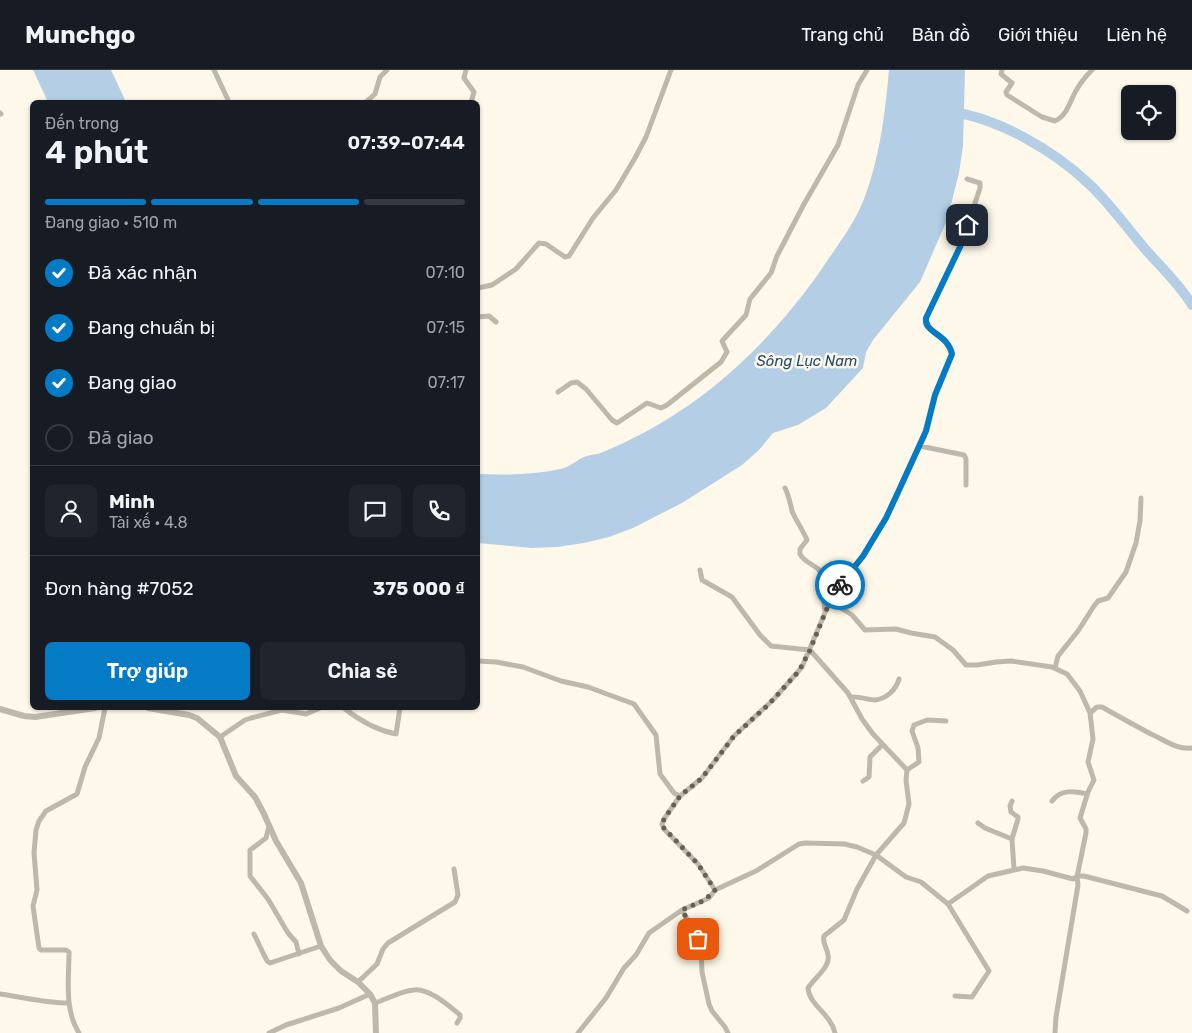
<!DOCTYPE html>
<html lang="vi">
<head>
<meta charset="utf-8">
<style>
	body { margin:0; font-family:Rubik,sans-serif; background:#20242c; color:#f1f3f6; height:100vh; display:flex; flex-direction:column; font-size:19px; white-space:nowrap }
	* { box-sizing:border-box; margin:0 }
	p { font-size:16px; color:#9ea1a6 }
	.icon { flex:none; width:28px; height:28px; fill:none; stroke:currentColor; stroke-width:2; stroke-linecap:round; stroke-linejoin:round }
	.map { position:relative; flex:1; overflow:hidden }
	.details { position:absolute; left:30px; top:30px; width:450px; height:610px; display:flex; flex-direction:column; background:#171b24; border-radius:8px; box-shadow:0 1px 4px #0004 }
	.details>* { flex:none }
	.fabs { position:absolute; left:1121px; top:15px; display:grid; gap:10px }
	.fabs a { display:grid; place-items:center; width:55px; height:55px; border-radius:8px; background:#171b24; box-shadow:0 1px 4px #0004; font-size:25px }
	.pin { position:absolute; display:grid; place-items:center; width:42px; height:42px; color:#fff; margin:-21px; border-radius:10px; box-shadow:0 2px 8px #0006 }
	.courier { position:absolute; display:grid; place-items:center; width:50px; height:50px; margin:-25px; border:4px solid #047bc4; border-radius:50%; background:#fff; color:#222; box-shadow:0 1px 6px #0007 }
	.headline em { font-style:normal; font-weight:600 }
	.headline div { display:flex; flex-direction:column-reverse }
	.headline { display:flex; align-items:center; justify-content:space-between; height:85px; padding:0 15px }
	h1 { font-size:32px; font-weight:600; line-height:38px }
	.bar { display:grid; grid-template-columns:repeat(4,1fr); gap:8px 5px; align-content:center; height:60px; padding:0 15px }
	.bar i { height:6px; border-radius:4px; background:#363941 }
	.bar .on { background:#047bc4 }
	.bar p { grid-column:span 4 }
	.line { display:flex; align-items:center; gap:12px; padding:0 15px; border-top:1px solid #363941 }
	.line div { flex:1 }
	.round { display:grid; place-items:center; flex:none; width:52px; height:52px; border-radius:8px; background:#20242c }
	ol { padding:0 15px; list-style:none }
	li { display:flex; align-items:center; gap:15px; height:55px }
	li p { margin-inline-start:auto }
	li .icon { padding:5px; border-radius:50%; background:#047bc4; color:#fff; stroke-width:4 }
	li:last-child { color:#9ea1a6 }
	li i { width:28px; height:28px; border:2px solid #363941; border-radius:50% }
	.action { display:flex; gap:10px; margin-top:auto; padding:10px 15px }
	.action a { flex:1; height:58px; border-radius:8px; background:#047bc4; color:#fff; font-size:20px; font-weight:600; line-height:58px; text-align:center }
	.action a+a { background:#20242c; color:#f1f3f6 }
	header { display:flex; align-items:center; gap:30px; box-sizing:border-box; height:70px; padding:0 25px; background:#171b24; border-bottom:1px solid #363941 }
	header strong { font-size:24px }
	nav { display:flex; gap:28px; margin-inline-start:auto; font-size:18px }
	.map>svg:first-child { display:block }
</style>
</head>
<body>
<header>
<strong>Munchgo</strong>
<nav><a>Trang chủ</a><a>Bản đồ</a><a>Giới thiệu</a><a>Liên hệ</a></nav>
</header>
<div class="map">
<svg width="1192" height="963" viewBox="0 0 1192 963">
	<rect width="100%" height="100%" fill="#fef8ea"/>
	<!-- water -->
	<path fill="#b4cee5" d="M33 0H111L126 32H48Z
		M889 0H965L963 76 959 103 947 150 920 212 873 270 866 282 863 298 826 338 798 355 773 363 759 380 742 395 682 433 633 458 609 467 584 473 557 477 531 478 478 473V404C505 405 533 405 560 399 571 397 577 389 587 386 592 384 596 385 601 383 694 345 764 281 821 200 836 177 854 155 864 129 880 87 885 44 889 0Z"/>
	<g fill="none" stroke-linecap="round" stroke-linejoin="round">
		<!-- river -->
		<path stroke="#b4cee5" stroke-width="10" d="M953 42C1000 49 1054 81 1088 113 1108 131 1127 158 1145 179 1161 197 1180 215 1192 235"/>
		<!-- minor -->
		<path stroke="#bdb8aa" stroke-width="5" d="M214 0 229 32
			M466 0 464 8 474 22 471 32
			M1002 0 1001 4 1012 13 1006 22 1007 25 1042 47 1055 51C1068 45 1070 30 1077 19 1081 12 1086 6 1092 0
			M366 32 375 24 380 7 387 0
			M0 43 1 44
			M478 218 492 215 516 199 539 173 546 174 565 187 569 186 593 148 616 120 635 88 646 67 671 0
			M478 247 489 246 496 252
			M558 322 571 313 577 312 586 319 612 350 617 353 647 333 661 338 667 335 721 292 727 282 722 271 746 245 750 229 771 203 777 186 804 134 838 75 858 15 867 0
			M920 376 964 385 966 389V415
			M785 418C789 426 790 432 792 441 794 447 804 462 807 470L800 479V484C804 492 813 494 819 500 824 506 823 531 825 541
			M700 500 702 510 732 527 760 565 771 576 810 580 848 623 862 649 873 664 907 700 906 710 909 734 904 753 876 785 857 819 844 850 824 866C822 874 827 877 828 885 831 897 814 908 808 918 809 935 831 944 835 963
			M830 531 852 545 865 560 896 559 911 563 935 567 953 580 966 595H977L996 592 1011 591 1052 597 1067 604 1080 621 1090 643 1093 669 1088 692 1094 710 1088 722 1080 748 1086 759V763L1077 807 1078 815 1056 947 1055 963
			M478 591 496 592 523 597 561 611 588 617 634 634 656 665 660 704 674 723 680 726
			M1055 598 1058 586 1078 561 1094 536 1098 531 1108 528 1126 502 1136 473 1140 451 1141 428
			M850 627C860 626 868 630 875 630 886 629 896 620 899 609
			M344 638C360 651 376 660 396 664L400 638
			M1090 643 1097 637H1102C1118 646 1134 655 1151 664 1165 670 1176 680 1192 678
			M220 667 245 650 251 648 282 640 306 644 320 638
			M907 700 919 692 918 678 912 661 914 655 927 650 946 651
			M863 711 869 707 870 687 882 675
			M1012 731 1010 736 1011 742 1018 747V749L1012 769 1014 799
			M1052 731C1061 719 1074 721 1087 724
			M978 753 985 758 1012 769
			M269 756 266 768 250 780V806L268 829 288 863 296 872 299 884
			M715 820 756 801 799 774 805 773 844 774 857 777 876 785 906 807 921 812 948 834 988 806 1023 798 1043 801 1073 809 1078 806H1084L1154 824 1162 826 1187 841
			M948 834 989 901 972 927 955 926
			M682 840 698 869 701 878 702 902 709 934 712 941 725 957 728 963
			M254 864 267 891 270 893 321 876
			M358 912 377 894 383 879 388 873 455 832 458 825 454 799
			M0 924C23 927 45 933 69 933
			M375 933C387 929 401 921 414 920 429 918 449 936 460 945V948L457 953
			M79 963C64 940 69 908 69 882L66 880H41L39 878 33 836 37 820 34 783 36 760 39 751 46 741 77 724 85 697 99 668 105 638
			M269 963 286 955 339 938 370 924
			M578 963 606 928 624 898 636 885 649 863 682 840 709 828 715 820 698 794 664 759 662 754 664 749 680 726 702 708 734 666 774 629 802 597 830 531 842 513 863 487 886 448 900 418 924 367 936 322 952 284 946 271 926 255V248L962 172 980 118V113L967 109"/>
		<!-- tertiary -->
		<path stroke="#bdb8aa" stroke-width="6" d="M148 638 189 645 197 648 220 667 236 706 255 727 264 744 276 771 301 813 321 876 330 890 341 901 358 912 370 924 375 933 376 963
			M0 639 24 646 35 647 95 638"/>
	</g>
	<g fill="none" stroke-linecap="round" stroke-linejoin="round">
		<!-- done -->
		<path stroke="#656154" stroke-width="5" stroke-dasharray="0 9" d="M698 869 682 840 705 830 715 820 698 794 662 756 664 749 680 726 702 708 734 666 768 635 799 601 810 580 828 536 840 515"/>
		<!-- route -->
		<path stroke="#047bc4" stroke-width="6" d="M840 515 863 486 886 448 900 418 926 361 935 325 952 284C948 264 924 263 926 248L960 177 967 155"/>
	</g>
	<g text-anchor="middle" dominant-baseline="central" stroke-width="5" stroke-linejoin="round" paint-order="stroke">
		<!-- water labels -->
		<g font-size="15" font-style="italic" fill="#244c6e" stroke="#fef8ea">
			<text x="807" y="291">Sông Lục Nam</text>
		</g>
	</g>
</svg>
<div class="fabs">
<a><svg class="icon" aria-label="locate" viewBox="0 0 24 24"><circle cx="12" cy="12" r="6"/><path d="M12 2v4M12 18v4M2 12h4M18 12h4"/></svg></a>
</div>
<div class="pin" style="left:698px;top:869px;background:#ea580c"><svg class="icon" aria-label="bag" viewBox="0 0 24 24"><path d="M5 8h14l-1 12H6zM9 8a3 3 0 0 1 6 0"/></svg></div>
<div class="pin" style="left:967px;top:155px;background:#1f2937"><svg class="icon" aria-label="home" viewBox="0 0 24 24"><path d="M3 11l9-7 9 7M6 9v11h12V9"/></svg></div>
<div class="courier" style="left:840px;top:515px"><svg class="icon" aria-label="bike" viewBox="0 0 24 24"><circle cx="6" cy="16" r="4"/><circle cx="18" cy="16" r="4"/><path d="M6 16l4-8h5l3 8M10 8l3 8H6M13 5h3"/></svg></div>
<section class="details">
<div class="headline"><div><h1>4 phút</h1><p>Đến trong</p></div><em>07:39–07:44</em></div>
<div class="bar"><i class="on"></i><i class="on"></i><i class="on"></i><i></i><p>Đang giao · 510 m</p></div>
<ol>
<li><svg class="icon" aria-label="check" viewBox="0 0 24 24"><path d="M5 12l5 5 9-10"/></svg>Đã xác nhận<p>07:10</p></li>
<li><svg class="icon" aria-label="check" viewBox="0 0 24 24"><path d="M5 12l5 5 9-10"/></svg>Đang chuẩn bị<p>07:15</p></li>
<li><svg class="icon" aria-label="check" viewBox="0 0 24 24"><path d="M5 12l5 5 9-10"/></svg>Đang giao<p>07:17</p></li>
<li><i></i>Đã giao</li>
</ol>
<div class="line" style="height:90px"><a class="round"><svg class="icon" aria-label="person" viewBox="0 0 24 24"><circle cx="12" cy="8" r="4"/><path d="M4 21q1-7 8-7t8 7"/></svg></a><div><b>Minh</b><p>Tài xế · 4.8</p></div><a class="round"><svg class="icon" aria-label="chat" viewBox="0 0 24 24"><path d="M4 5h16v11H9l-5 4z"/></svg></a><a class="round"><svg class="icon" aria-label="phone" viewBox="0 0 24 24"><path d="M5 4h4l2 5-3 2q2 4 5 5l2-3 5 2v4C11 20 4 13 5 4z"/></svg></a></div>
<div class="line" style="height:65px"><div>Đơn hàng #7052</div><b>375 000 ₫</b></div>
<div class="action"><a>Trợ giúp</a><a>Chia sẻ</a></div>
</section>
</div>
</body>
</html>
